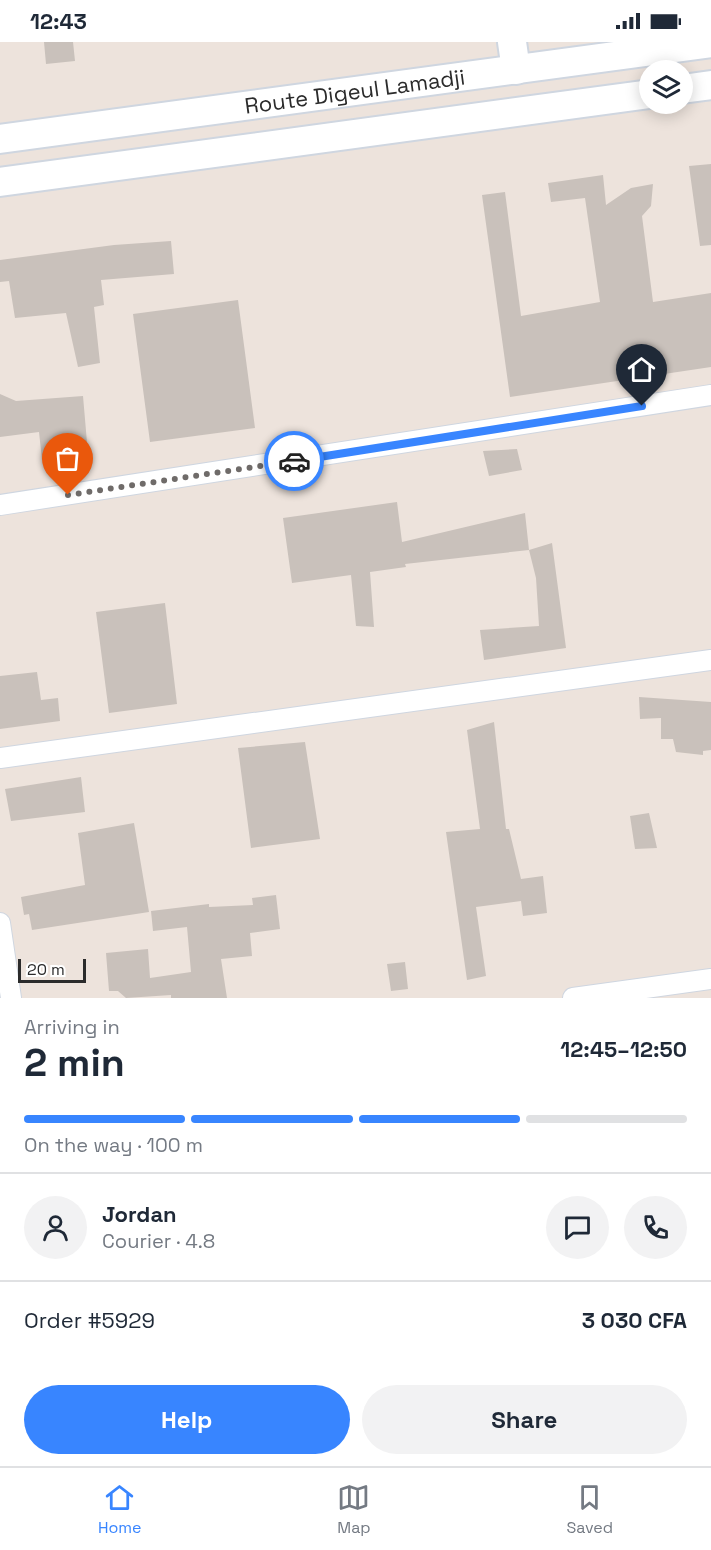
<!DOCTYPE html>
<html lang="en">
<head>
<meta charset="utf-8">
<style>
	body { margin:0; font-family:"Space Grotesk",sans-serif; background:#f2f2f3; color:#1f2937; height:100vh; display:flex; flex-direction:column; font-size:22px; white-space:nowrap }
	* { box-sizing:border-box; margin:0 }
	p { font-size:20px; color:#747a83 }
	.icon { flex:none; width:33px; height:33px; fill:none; stroke:currentColor; stroke-width:2; stroke-linecap:round; stroke-linejoin:round }
	.map { position:relative; height:956px; overflow:hidden }
	.side { display:flex; flex-direction:column; background:#fff; flex:1 }
	.side>* { flex:none }
	.fabs { position:absolute; left:639px; top:18px; display:grid; gap:12px }
	.fabs a { display:grid; place-items:center; width:54px; height:54px; border-radius:50%; background:#fff; box-shadow:0 3px 15px #0003; font-size:30px }
	.scale { position:absolute; left:18px; bottom:15px; width:68px; box-sizing:border-box; padding-left:6px; border:3px solid #2b2b2b; border-top:0; font-size:16px; line-height:21px; white-space:nowrap; color:#2b2b2b; -webkit-text-stroke:4px #fff; paint-order:stroke }
	.pin { position:absolute; display:grid; place-items:center; width:51px; height:51px; color:#fff; margin:-62px -26px; border-radius:50% 50% 50% 0; rotate:-45deg; box-shadow:0 0 6px #0007 }
	.pin .icon { rotate:45deg }
	.courier { position:absolute; display:grid; place-items:center; width:60px; height:60px; margin:-30px; border:4px solid #3885ff; border-radius:50%; background:#fff; color:#222; box-shadow:0 2px 8px #0007 }
	.headline em { font-style:normal; font-weight:600 }
	.headline div { display:flex; flex-direction:column-reverse }
	.headline { display:flex; align-items:center; justify-content:space-between; height:102px; padding:0 24px }
	h1 { font-size:39px; font-weight:600; line-height:45px }
	.bar { display:grid; grid-template-columns:repeat(4,1fr); gap:9px 6px; align-content:center; height:72px; padding:0 24px }
	.bar i { height:8px; border-radius:4px; background:#e0e1e3 }
	.bar .active { background:#3885ff }
	.bar p { grid-column:span 4 }
	.line { display:flex; align-items:center; gap:15px; padding:0 24px; border-top:2px solid #e0e1e3 }
	.line div { flex:1 }
	.round { display:grid; place-items:center; flex:none; width:63px; height:63px; border-radius:32px; background:#f2f2f3 }
	.primary-button { display:flex; gap:12px; margin-top:auto; padding:12px 24px }
	.primary-button a { flex:1; height:69px; border-radius:36px; background:#3885ff; color:#fff; font-size:24px; font-weight:600; line-height:69px; text-align:center }
	.primary-button a+a { background:#f2f2f3; color:#1f2937 }
	.status { display:flex; justify-content:space-between; align-items:center; height:42px; padding:0 30px; background:#fff; direction:ltr }
	.status svg { height:16px; fill:currentColor }
	.tabs { display:flex; justify-content:space-around; align-items:center; height:84px; border-top:2px solid #e0e1e3; background:#fff; font-size:16px; color:#747a83 }
	.tabs a { display:grid; justify-items:center; gap:3px }
	.tabs .active { color:#3885ff }
	.map>svg:first-child { display:block }
</style>
</head>
<body>
<div class="status"><b>12:43</b><svg viewBox="0 0 49 12"><path d="M0 12V9h3v3zM5 12V6h3v6zM10 12V3h3v9zM15 12V0h3v12zM26 1h20v11H26zM47 4h2v5h-2z"/></svg></div>
<div class="map">
<svg width="711" height="956" viewBox="0 0 711 956">
	<rect width="100%" height="100%" fill="#ede3dc"/>
	<!-- building -->
	<path fill="#c9c1bb" d="M44 0H73L75 19 46 22Z
		M711 122V203L700 204 689 124Z
		M603 133 606 163 631 146 653 142 651 164 642 174 653 260 711 251V325L510 355 482 153 505 150 521 274 600 260 585 156 551 160 548 141Z
		M171 199 174 232 101 238 104 263 94 265 100 321 78 325 66 271 15 276 9 239 0 240V218L114 203Z
		M238 258 255 386 150 400 133 272Z
		M0 352 16 359 83 354 88 412 42 418 39 390 0 395Z
		M517 407 522 428 489 434 483 409Z
		M397 460 402 500 525 471 529 508 405 522 406 525 370 530 374 585 356 584 351 533 292 541 283 476Z
		M552 501 566 606 484 618 480 588 539 584 536 536 529 508Z
		M165 561 177 662 109 671 96 570Z
		M37 630 41 658 58 656 60 679 0 687V634Z
		M639 655 711 660V708L703 709V713L676 710 673 697H661V676L640 677Z
		M494 680 506 787H509L521 837 543 834 547 871 523 874 521 859 476 865 486 934 467 938 446 790 480 787 467 688Z
		M305 700 320 797 251 806 238 706Z
		M81 735 85 770 11 779 5 747Z
		M649 771 657 806 635 807 630 774Z
		M134 781 149 870 32 888 29 872 24 873 21 855 85 843 78 791Z
		M276 853 280 887 250 891 252 914 221 917 227 956H171V953L126 956 118 949H109L106 911 148 907 150 936 191 930 187 885 153 889 151 869 209 862V865L253 863 252 856Z
		M405 920 408 947 391 949 387 922Z"/>
	<g fill="none" stroke-linecap="round" stroke-linejoin="round">
		<defs>
			<path id="street" d="M0 463 711 353
				M0 716 711 618
				M0 881 11 956
				M573 956 711 937"/>
			<g id="secondary">
				<path d="M512 0 516 28"/>
				<path d="M682 47 711 43"/>
				<path id="s1" d="M0 97 711 1"/>
				<path d="M0 140 650 52"/>
			</g>
		</defs>
		<!-- street casing -->
		<use href="#street" stroke="#cfd6e0" stroke-width="22"/>
		<!-- secondary casing -->
		<use href="#secondary" stroke="#cfd6e0" stroke-width="32"/>
		<!-- street -->
		<use href="#street" stroke="#fff" stroke-width="20"/>
		<!-- secondary -->
		<use href="#secondary" stroke="#fff" stroke-width="28"/>
	</g>
	<g fill="none" stroke-linecap="round" stroke-linejoin="round">
		<!-- done -->
		<path stroke="#6f6b69" stroke-width="6" stroke-dasharray="0 10.8" d="M68 453 294 419"/>
		<!-- route -->
		<path stroke="#3885ff" stroke-width="8" d="M294 419 642 364"/>
	</g>
	<g text-anchor="middle" dominant-baseline="central" stroke-width="4.5" stroke-linejoin="round" paint-order="stroke">
		<!-- street labels -->
		<g font-size="22" fill="#2b2b2b" stroke="#fff">
			<text stroke="none"><textPath href="#s1" startOffset="358">Route Digeul Lamadji</textPath></text>
		</g>
	</g>
</svg>
<div class="fabs">
<a><svg class="icon" aria-label="layers" viewBox="0 0 24 24"><path d="M12 4l9 5-9 5-9-5zM3 14l9 5 9-5"/></svg></a>
</div>
<div class="scale">20 m</div>
<div class="pin" style="left:68px;top:453px;background:#ea580c"><svg class="icon" aria-label="bag" viewBox="0 0 24 24"><path d="M5 8h14l-1 12H6zM9 8a3 3 0 0 1 6 0"/></svg></div>
<div class="pin" style="left:642px;top:364px;background:#1f2937"><svg class="icon" aria-label="home" viewBox="0 0 24 24"><path d="M3 11l9-7 9 7M6 9v11h12V9"/></svg></div>
<div class="courier" style="left:294px;top:419px"><svg class="icon" aria-label="car" viewBox="0 0 24 24"><path d="M5 17H2v-5l4-1 3-4h7l3 4 3 1v5h-3M9 17h6M6 11h13"/><circle cx="7" cy="17" r="2"/><circle cx="17" cy="17" r="2"/></svg></div>
</div>
<section class="side">
<div class="headline"><div><h1>2 min</h1><p>Arriving in</p></div><em>12:45–12:50</em></div>
<div class="bar"><i class="active"></i><i class="active"></i><i class="active"></i><i></i><p>On the way · 100 m</p></div>
<div class="line" style="height:108px"><a class="round"><svg class="icon" aria-label="person" viewBox="0 0 24 24"><circle cx="12" cy="8" r="4"/><path d="M4 21q1-7 8-7t8 7"/></svg></a><div><b>Jordan</b><p>Courier · 4.8</p></div><a class="round"><svg class="icon" aria-label="chat" viewBox="0 0 24 24"><path d="M4 5h16v11H9l-5 4z"/></svg></a><a class="round"><svg class="icon" aria-label="phone" viewBox="0 0 24 24"><path d="M5 4h4l2 5-3 2q2 4 5 5l2-3 5 2v4C11 20 4 13 5 4z"/></svg></a></div>
<div class="line" style="height:78px"><div>Order #5929</div><b>3 030 CFA</b></div>
<div class="primary-button"><a>Help</a><a>Share</a></div>
</section>
<nav class="tabs">
<a class="active"><svg class="icon" aria-label="home" viewBox="0 0 24 24"><path d="M3 11l9-7 9 7M6 9v11h12V9"/></svg>Home</a>
<a><svg class="icon" aria-label="map" viewBox="0 0 24 24"><path d="M3 6l6-2 6 2 6-2v14l-6 2-6-2-6 2zM9 4v14M15 6v14"/></svg>Map</a>
<a><svg class="icon" aria-label="saved" viewBox="0 0 24 24"><path d="M7 4h10v16l-5-4-5 4z"/></svg>Saved</a>
</nav>
</body>
</html>
